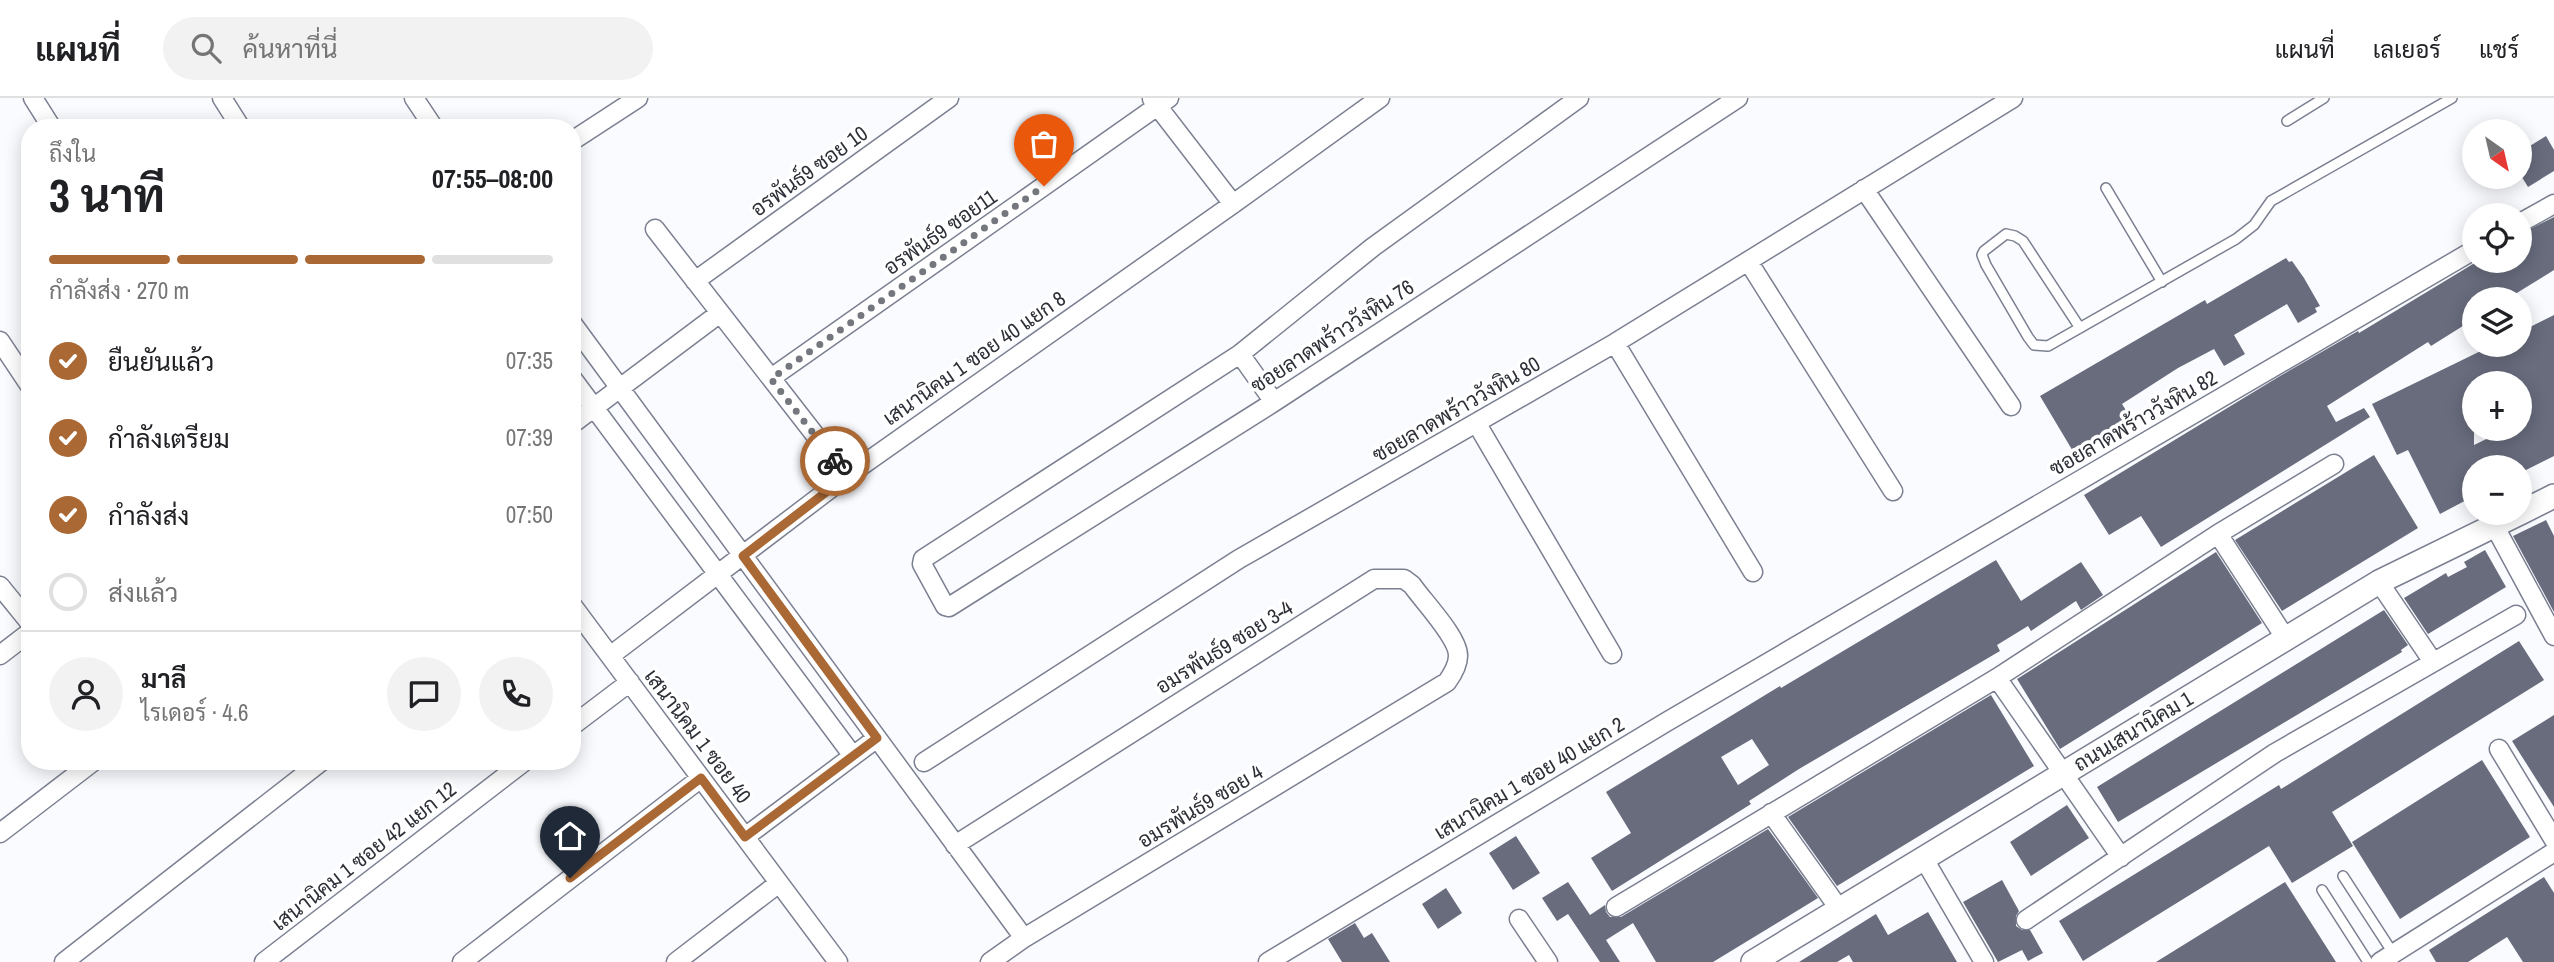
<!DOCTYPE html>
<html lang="th">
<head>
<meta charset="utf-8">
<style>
	body { margin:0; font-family:"Archivo Narrow",Sarabun,sans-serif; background:#f2f2f2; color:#202124; height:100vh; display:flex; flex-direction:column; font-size:26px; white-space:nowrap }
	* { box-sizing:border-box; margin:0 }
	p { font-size:23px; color:#757577 }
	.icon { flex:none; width:38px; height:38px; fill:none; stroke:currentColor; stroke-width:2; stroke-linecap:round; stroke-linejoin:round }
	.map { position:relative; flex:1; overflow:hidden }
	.sheet { position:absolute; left:21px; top:21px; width:560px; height:651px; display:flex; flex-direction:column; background:#fff; border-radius:28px; box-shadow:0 4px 18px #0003 }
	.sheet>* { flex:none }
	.needle { width:46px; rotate:146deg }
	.fabs { position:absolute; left:2462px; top:21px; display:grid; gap:14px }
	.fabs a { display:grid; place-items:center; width:70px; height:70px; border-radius:50%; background:#fff; box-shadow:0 4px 18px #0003; font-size:35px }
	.pin { position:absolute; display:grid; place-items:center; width:60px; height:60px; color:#fff; margin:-72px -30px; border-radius:50% 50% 50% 0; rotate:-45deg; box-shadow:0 0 7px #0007 }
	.pin .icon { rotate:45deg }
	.courier { position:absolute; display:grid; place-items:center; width:70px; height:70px; margin:-35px; border:5px solid #aa6834; border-radius:50%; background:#fff; color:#222; box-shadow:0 2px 9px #0007 }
	.summary em { font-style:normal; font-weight:700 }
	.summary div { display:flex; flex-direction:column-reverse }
	.summary { display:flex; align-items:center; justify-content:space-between; height:119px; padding:0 28px }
	h1 { font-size:46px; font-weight:700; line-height:52px }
	.bar { display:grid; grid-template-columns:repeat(4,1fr); gap:10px 7px; align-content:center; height:84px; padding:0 28px }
	.bar i { height:9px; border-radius:5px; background:#e0e0e0 }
	.bar .current { background:#aa6834 }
	.bar p { grid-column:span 4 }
	.line { display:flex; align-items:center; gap:18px; padding:0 28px; border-top:2px solid #e0e0e0 }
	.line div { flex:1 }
	.round { display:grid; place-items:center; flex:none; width:74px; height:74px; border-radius:37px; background:#f2f2f2 }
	ol { padding:0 28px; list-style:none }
	li { display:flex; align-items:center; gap:21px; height:77px }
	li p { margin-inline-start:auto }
	li .icon { padding:7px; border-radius:50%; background:#aa6834; color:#fff; stroke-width:4 }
	li:last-child { color:#757577 }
	li i { width:38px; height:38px; border:4px solid #e0e0e0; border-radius:50% }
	header { display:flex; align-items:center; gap:42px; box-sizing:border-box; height:98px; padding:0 35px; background:#fff; border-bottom:2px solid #e0e0e0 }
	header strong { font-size:33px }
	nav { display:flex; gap:38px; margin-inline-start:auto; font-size:24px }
	.search { width:490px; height:63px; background:#f2f2f2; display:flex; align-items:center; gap:18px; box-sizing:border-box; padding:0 24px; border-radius:38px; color:#757577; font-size:26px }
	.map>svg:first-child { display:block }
</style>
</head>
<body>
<header>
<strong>แผนที่</strong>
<div class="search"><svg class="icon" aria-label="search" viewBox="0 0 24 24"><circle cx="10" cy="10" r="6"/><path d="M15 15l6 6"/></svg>ค้นหาที่นี่</div>
<nav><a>แผนที่</a><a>เลเยอร์</a><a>แชร์</a></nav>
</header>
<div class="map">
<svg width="2554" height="864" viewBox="0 0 2554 864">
	<rect width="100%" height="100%" fill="#fafbff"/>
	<!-- building -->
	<path fill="#686c7d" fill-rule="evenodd" d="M2546 38 2554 52V73L2528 89 2520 76V54Z
		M2554 119V172L2507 201H2474V221L2431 248 2428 244 2327 308 2336 324 2364 310 2370 319 2161 449 2141 418 2109 437 2084 397 2280 278 2358 233 2359 235 2478 163H2520V136Z
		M2286 160 2289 164 2292 163 2304 180 2320 208 2315 210 2317 214 2298 225 2287 206 2234 237 2245 256 2224 268 2214 251 2178 270 2122 306 2132 322 2096 344 2098 347 2077 360 2040 298 2205 202 2207 206Z
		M2554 217V358L2520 375V369H2474V398L2440 416 2408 352 2397 357 2372 306 2493 247H2520V234ZM2474 285H2520V331H2507L2474 347Z
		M2374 357 2418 430 2282 513 2235 442Z
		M2546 422 2554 438V514L2513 438Z
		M2485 452 2506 489 2428 536 2404 500 2446 475 2448 479 2467 469 2464 464Z
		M2216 454 2262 525 2060 651 2017 581Z
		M1996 462 2021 503 2081 464 2103 497 2081 512 2076 503 2031 533 2028 528 1997 547 2000 553 1799 671 1749 703 1751 706 1612 793 1591 760 1631 735 1606 694 1780 588 1781 590ZM1752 641 1769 667 1738 687 1721 659Z
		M2384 512 2408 547 2401 552 2402 554 2118 724 2097 689Z
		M2519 543 2544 582 2332 714 2353 748 2292 785 2269 748 2083 863 2059 823 2279 687 2281 691Z
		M1991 597 2034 668 1837 788 1788 719Z
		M2554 617V709L2512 643Z
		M2482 662 2530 739 2400 821 2352 744Z
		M2067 707 2089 740 2031 778 2010 744Z
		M1768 731 1818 800 1713 864H1656L1633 825 1606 842 1620 864H1600L1568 816 1557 823 1542 800 1568 784 1590 817 1605 807 1606 814 1610 819H1621Z
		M1516 738 1540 775 1513 792 1489 755Z
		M2544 779 2554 795V864H2523L2507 839 2468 864H2436L2429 852Z
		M2002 782 2019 813 2016 818V828L2022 832H2030L2043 855 2028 863 2022 852 1998 864 1963 804Z
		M2285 784 2336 864H2156Z
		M1446 790 1462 815 1438 831 1422 806Z
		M1928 814 1957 864H1853L1849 857 1837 864H1799L1876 816 1888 837Z
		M1355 825 1364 840 1372 835 1390 864H1342L1328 841Z"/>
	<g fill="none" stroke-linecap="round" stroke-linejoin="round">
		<defs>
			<path id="service" d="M2287 23 2324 0
				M2106 90 2162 184
				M2080 230 2023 143 2015 138 2006 136 1984 153 1982 157 1986 167 2028 239 2034 247 2048 248 2236 141 2254 127 2271 103 2452 0
				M2343 778 2393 855
				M2322 792 2368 864"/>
			<path id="minor" d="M33 0 52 30
				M222 0 241 30
				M414 0 434 30
				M1579 0 1373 149 1240 256 923 461 922 466 945 508 949 509 1274 304 1738 0
				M1152 1 1233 106
				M572 43 638 0
				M1864 91 2011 308
				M2520 125 2554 106
				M655 131 847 378
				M1748 163 1893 393
				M695 183 949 0
				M572 225 1024 840
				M0 243 30 288
				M1615 245 1753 474
				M1240 256 1274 304
				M572 280 853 658
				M771 280 1169 0
				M572 326 720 215
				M1477 326 1612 556
				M2494 427 2554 538
				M2218 436 2286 541
				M2379 484 2433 564
				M0 488 30 525
				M572 507 838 864
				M0 557 30 534
				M610 558 847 378 1233 106 1380 0
				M1997 580 2121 759
				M572 628 630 584
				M2499 651 2554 742
				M924 664 1239 461 1615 245 2013 0
				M1771 715 1840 812
				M0 735 94 663
				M745 739 877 640
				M955 747 1374 481H1404L1412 487C1423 503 1459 540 1458 558 1458 568 1452 577 1447 584L1024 840 990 864
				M1924 761 1984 864
				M1616 809 1997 580 2218 436 2334 366
				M1519 821 1548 864
				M2026 822 2275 655 2516 517
				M64 864 322 663
				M264 864 525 663
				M462 864 701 680
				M676 864 779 785
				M1268 864 1668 623 2474 152
				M2380 864 2554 754"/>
			<path id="tertiary" d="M2520 415 2554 398
				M1753 864 2379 484 2520 415"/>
		</defs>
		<!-- service casing -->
		<use href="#service" stroke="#7b8091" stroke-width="12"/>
		<!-- minor casing -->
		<use href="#minor" stroke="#7b8091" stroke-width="21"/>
		<!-- tertiary casing -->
		<use href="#tertiary" stroke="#7b8091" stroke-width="26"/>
		<!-- service -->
		<use href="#service" stroke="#fff" stroke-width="9"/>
		<!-- minor -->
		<use href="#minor" stroke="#fff" stroke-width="18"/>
		<!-- tertiary -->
		<use href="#tertiary" stroke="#fff" stroke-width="23"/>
	</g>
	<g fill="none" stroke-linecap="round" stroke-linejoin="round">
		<!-- done -->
		<path stroke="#75777e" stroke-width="7" stroke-dasharray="0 12.6" d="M835 363 771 281 1044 88"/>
		<!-- route -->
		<path stroke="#aa6834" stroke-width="9" d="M570 780 701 680 745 739 877 640 743 458 847 378 835 363"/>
	</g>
	<g text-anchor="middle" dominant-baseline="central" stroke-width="7" stroke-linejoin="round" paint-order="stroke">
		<!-- street labels -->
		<g font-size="21" fill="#2e3038" stroke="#fff">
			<text transform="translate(809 73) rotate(-36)">อรพันธ์9 ซอย 10</text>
			<text transform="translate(940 134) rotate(-35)">อรพันธ์9 ซอย11</text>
			<text transform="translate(1332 238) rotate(-33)">ซอยลาดพร้าววังหิน 76</text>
			<text transform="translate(974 260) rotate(-35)">เสนานิคม 1 ซอย 40 แยก 8</text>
			<text transform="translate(1456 311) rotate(-30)">ซอยลาดพร้าววังหิน 80</text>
			<text transform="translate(2133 325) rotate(-30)">ซอยลาดพร้าววังหิน 82</text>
			<text transform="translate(1224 549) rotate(-32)">อมรพันธ์9 ซอย 3-4</text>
			<text transform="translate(2133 633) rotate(-31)">ถนนเสนานิคม 1</text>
			<text transform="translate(698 638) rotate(53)">เสนานิคม 1 ซอย 40</text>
			<text transform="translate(1529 680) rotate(-31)">เสนานิคม 1 ซอย 40 แยก 2</text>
			<text transform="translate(1200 708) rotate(-31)">อมรพันธ์9 ซอย 4</text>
			<text transform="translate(364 758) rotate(-38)">เสนานิคม 1 ซอย 42 แยก 12</text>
		</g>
	</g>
</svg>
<div class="fabs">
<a><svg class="needle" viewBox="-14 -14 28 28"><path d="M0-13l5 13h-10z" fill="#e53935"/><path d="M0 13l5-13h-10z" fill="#757577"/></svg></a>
<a><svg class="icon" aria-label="locate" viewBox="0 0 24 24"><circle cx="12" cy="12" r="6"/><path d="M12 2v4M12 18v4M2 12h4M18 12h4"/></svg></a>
<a><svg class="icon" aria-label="layers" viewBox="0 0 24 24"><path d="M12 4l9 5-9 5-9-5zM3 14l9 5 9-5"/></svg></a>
<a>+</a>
<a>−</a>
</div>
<div class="pin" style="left:1044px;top:88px;background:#ea580c"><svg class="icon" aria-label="bag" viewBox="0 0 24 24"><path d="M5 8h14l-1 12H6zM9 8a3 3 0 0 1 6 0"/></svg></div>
<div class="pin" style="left:570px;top:780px;background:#1f2937"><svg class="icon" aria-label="home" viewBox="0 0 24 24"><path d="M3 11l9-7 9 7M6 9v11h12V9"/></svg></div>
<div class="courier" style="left:835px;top:363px"><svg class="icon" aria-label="bike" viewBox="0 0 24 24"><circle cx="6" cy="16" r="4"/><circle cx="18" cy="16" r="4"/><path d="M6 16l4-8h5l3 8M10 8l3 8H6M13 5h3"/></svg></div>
<section class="sheet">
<div class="summary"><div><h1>3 นาที</h1><p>ถึงใน</p></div><em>07:55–08:00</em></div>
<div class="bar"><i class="current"></i><i class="current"></i><i class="current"></i><i></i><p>กำลังส่ง · 270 m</p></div>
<ol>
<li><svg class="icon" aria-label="check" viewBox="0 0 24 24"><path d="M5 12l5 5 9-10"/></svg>ยืนยันแล้ว<p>07:35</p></li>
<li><svg class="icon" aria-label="check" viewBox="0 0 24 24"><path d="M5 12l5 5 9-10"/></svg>กำลังเตรียม<p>07:39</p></li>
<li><svg class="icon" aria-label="check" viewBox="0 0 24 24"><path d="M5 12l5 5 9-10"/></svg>กำลังส่ง<p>07:50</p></li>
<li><i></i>ส่งแล้ว</li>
</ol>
<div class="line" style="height:126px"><a class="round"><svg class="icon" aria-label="person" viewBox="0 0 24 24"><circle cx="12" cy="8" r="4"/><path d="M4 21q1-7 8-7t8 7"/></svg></a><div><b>มาลี</b><p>ไรเดอร์ · 4.6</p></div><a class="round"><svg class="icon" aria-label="chat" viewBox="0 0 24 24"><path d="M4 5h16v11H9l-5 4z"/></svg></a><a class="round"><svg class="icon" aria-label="phone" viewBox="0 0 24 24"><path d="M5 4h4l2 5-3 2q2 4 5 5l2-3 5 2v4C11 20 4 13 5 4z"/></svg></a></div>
</section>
</div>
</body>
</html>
